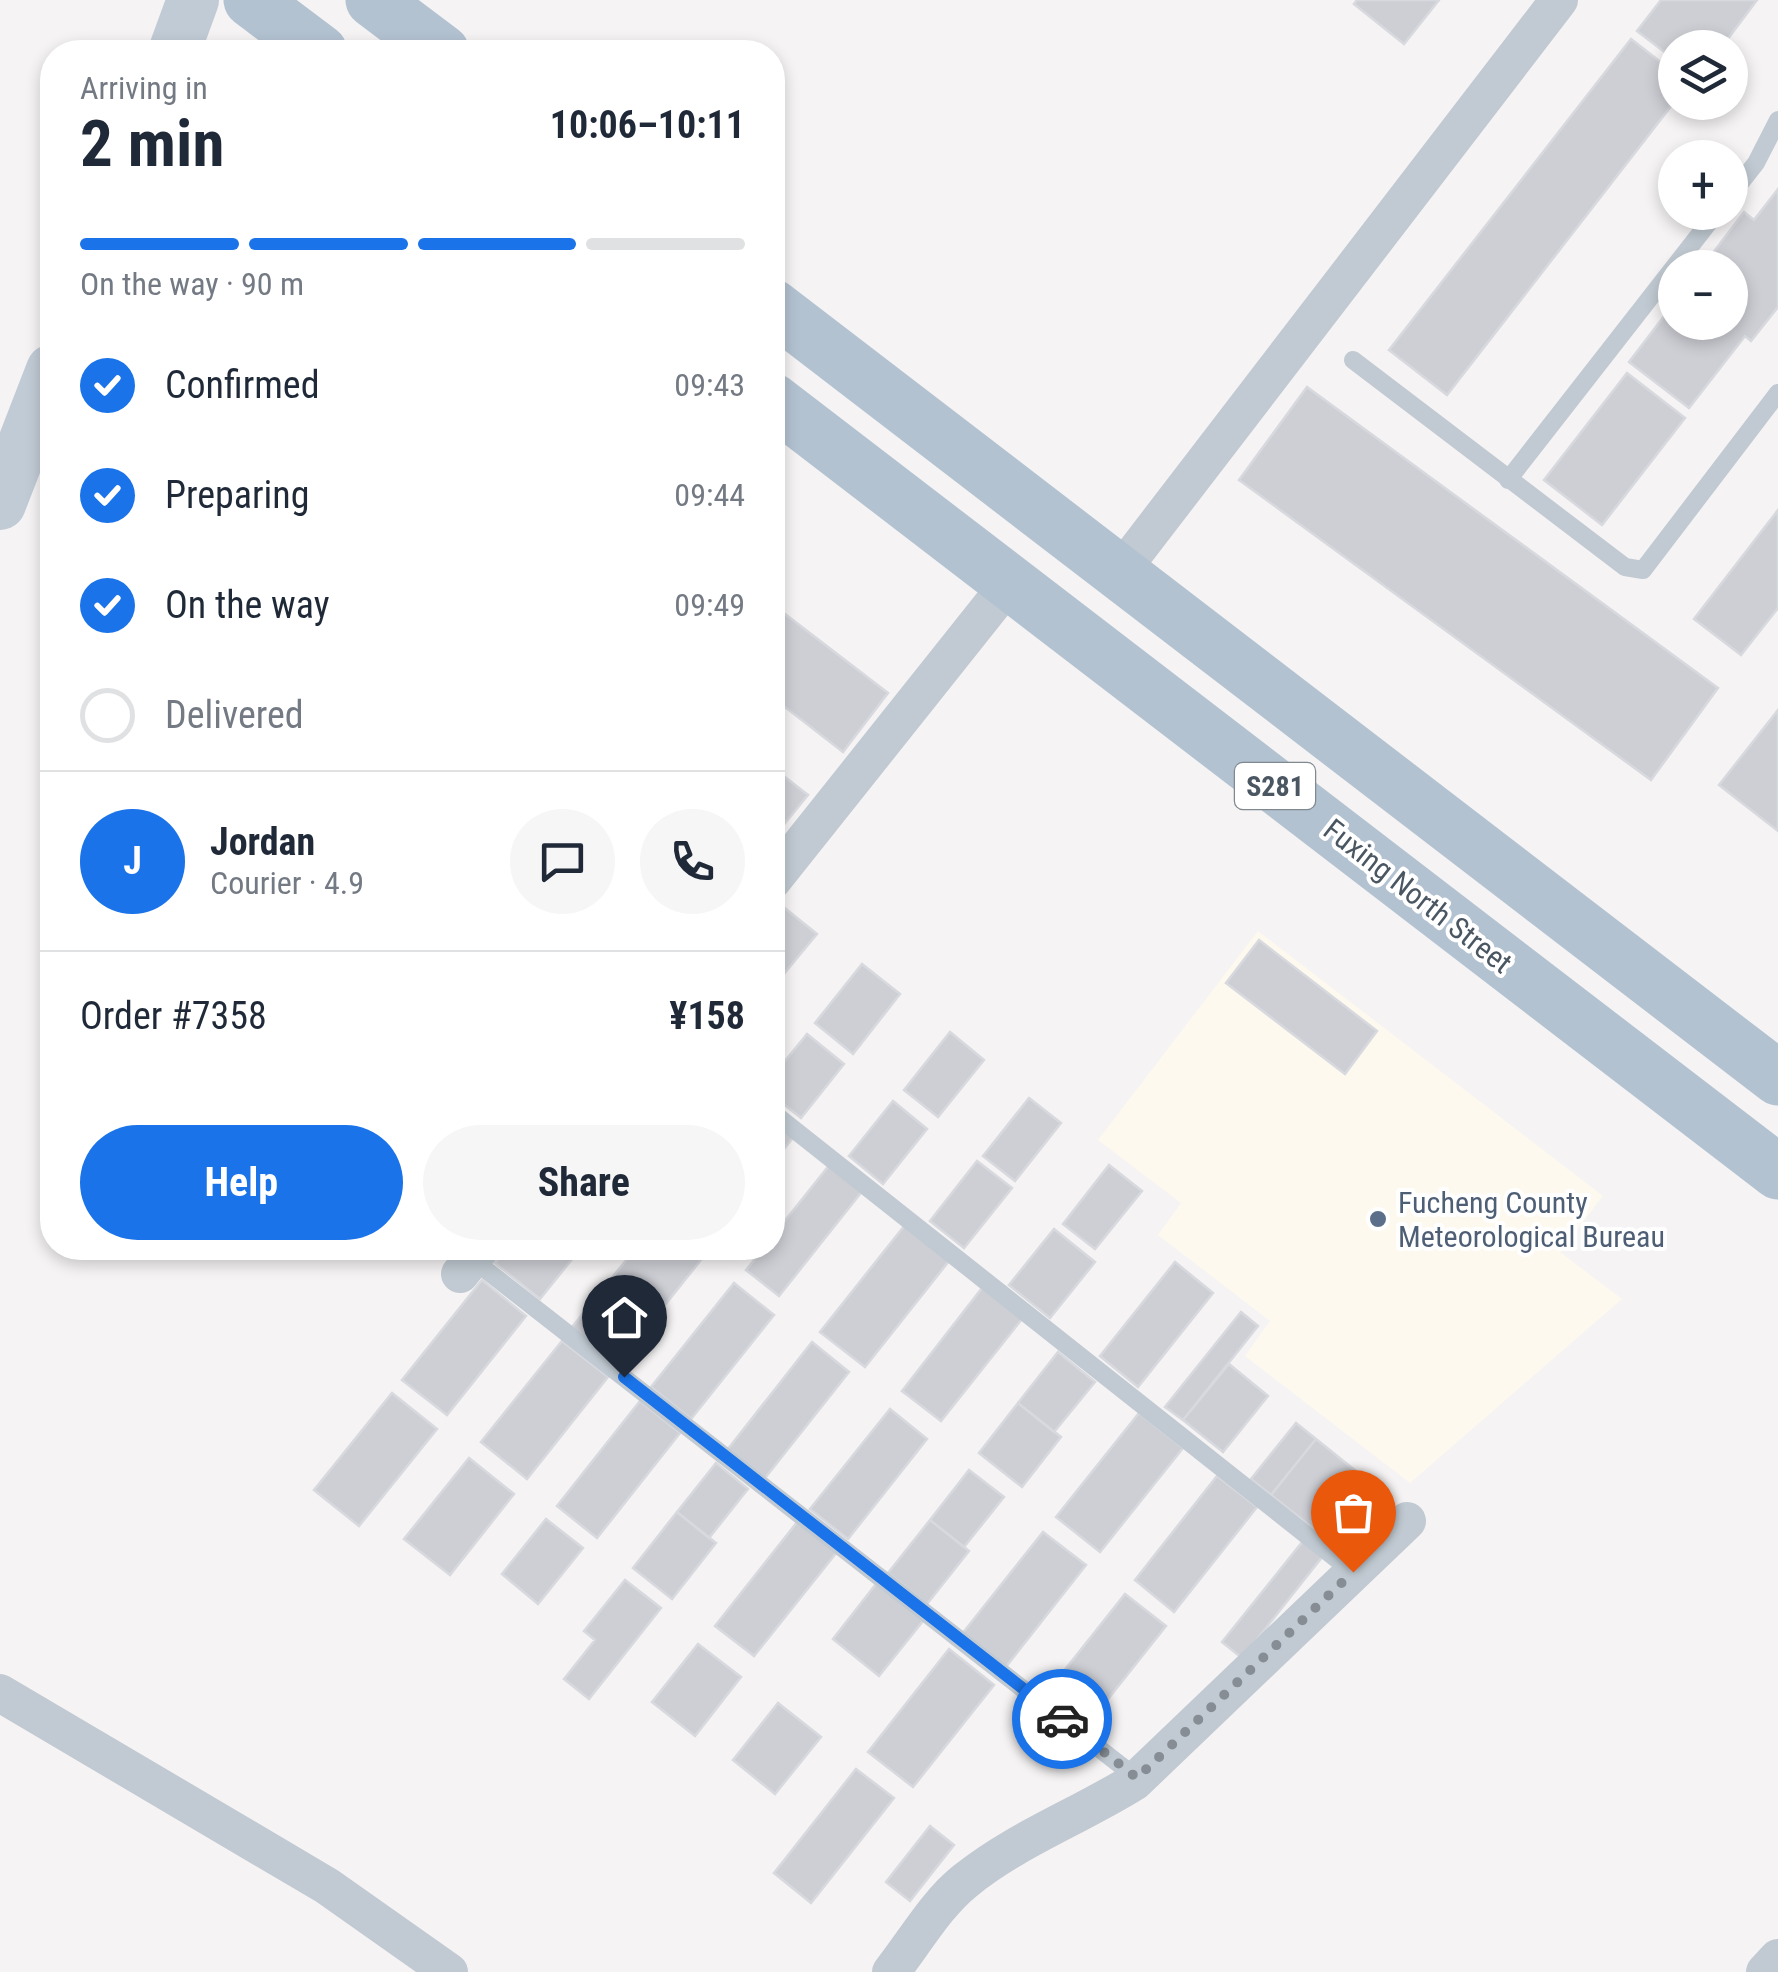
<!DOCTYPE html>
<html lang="en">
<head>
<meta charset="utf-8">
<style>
	body { margin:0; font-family:"Roboto Condensed",sans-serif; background:#f6f6f7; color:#1f2937; height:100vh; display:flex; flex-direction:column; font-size:38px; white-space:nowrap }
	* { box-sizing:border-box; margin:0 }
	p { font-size:32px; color:#747a83 }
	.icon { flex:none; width:55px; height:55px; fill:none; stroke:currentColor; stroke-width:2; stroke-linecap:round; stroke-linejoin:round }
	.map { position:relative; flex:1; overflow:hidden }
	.panel { position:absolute; left:40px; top:40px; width:745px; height:1220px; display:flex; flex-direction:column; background:#fff; border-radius:40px; box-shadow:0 5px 15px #0003 }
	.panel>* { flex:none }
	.buttons { position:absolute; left:1658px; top:30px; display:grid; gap:20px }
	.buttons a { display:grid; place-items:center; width:90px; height:90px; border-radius:50%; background:#fff; box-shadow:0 5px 15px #0003; font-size:50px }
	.pin { position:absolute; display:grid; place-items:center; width:85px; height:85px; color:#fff; margin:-102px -42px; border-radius:50% 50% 50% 0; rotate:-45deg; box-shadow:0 0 10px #0007 }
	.pin .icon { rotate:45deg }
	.courier { position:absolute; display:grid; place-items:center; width:100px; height:100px; margin:-50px; border:8px solid #1a73e8; border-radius:50%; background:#fff; color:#222; box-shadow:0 2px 12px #0007 }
	.overview em { font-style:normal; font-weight:700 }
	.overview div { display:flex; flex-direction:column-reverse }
	.overview { display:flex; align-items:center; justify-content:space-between; height:170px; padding:0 40px }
	h1 { font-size:65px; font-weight:700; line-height:75px }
	.bar { display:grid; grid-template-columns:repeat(4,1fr); gap:15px 10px; align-content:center; height:120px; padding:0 40px }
	.bar i { height:12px; border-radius:8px; background:#e0e1e3 }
	.bar .on { background:#1a73e8 }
	.bar p { grid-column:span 4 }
	.line { display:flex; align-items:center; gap:25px; padding:0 40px; border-top:2px solid #e0e1e3 }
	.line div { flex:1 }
	.round { display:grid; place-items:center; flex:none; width:105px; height:105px; border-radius:52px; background:#f6f6f7 }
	ol { padding:0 40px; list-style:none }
	li { display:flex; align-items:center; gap:30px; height:110px }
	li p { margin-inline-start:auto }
	li .icon { padding:10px; border-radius:50%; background:#1a73e8; color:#fff; stroke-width:4 }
	li:last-child { color:#747a83 }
	li i { width:55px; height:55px; border:5px solid #e0e1e3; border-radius:50% }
	.action { display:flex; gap:20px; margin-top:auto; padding:20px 40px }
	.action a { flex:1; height:115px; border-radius:60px; background:#1a73e8; color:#fff; font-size:40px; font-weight:700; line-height:115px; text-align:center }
	.action a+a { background:#f6f6f7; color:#1f2937 }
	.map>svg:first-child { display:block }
</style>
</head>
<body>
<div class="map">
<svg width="1778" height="1972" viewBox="0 0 1778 1972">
	<rect width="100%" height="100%" fill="#f5f3f3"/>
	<!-- commercial -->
	<path fill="#fdf9ef" d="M1258 931 1603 1196 1560 1252 1622 1299 1410 1483 1245 1356 1270 1321 1158 1235 1181 1203 1098 1140Z"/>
	<!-- building -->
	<path fill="#cdcfd5" stroke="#d7d9de" stroke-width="2.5" d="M1357 0H1439L1404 44 1354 4Z
		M1661 0H1757L1721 48H1675V60L1637 31Z
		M1631 39 1675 73V101L1447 395 1389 350Z
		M1778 189V307L1751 341 1745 336 1689 408 1629 362 1675 302V322H1730V268H1713L1706 262 1744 212 1754 220Z
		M1627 373 1685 418 1602 525 1544 480Z
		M1307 387 1718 688 1651 780 1239 480Z
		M1778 510V608L1741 655 1694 619Z
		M772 604 888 693 843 752 772 697Z
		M1778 710V831L1719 785Z
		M772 767 808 795 772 839Z
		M781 905 817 934 773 987 772 916Z
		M1259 940 1377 1031 1345 1074 1226 983Z
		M862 964 900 994 853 1054 815 1023Z
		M950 1032 984 1060 938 1117 904 1090Z
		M807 1034 844 1064 801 1118 772 1095V1077Z
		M1029 1098 1061 1123 1015 1181 983 1156Z
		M893 1101 927 1129 883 1184 849 1156Z
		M772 1115 796 1134 772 1164Z
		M977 1161 1012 1188 964 1248 930 1221Z
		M831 1163 864 1189 779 1296 746 1270 764 1248H772V1237Z
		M1109 1165 1142 1191 1095 1249 1063 1224Z
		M905 1225 949 1261 865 1367 820 1332Z
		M1054 1229 1095 1262 1050 1318 1009 1285Z
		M508 1248H581L540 1299 495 1263Z
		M636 1248H693L704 1256 618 1364 572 1327Z
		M1175 1262 1213 1293 1138 1387 1100 1356Z
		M482 1280 526 1316 447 1415 402 1380Z
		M734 1283 774 1315 691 1419 651 1387Z
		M982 1288 1022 1319 941 1421 902 1391Z
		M1241 1312 1258 1326 1183 1420 1165 1407Z
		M562 1341 608 1377 527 1479 481 1442Z
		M812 1342 849 1372 765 1478 728 1449Z
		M1058 1352 1095 1382 1054 1432 1018 1403Z
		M1229 1364 1268 1396 1223 1452 1183 1420Z
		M392 1393 437 1429 359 1526 314 1490Z
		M640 1401 680 1433 597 1538 557 1506Z
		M1018 1403 1061 1437 1022 1487 979 1453Z
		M890 1409 927 1439 848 1539 810 1509Z
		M1139 1413 1183 1448 1100 1552 1056 1517Z
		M1296 1423 1316 1439 1271 1495 1251 1479Z
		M1316 1439 1362 1476 1318 1532 1271 1495Z
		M469 1458 514 1494 450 1575 404 1539Z
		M716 1463 748 1489 709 1538 677 1512Z
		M969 1470 1004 1497 964 1547 930 1520Z
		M1217 1476 1257 1507 1174 1612 1135 1580Z
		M677 1512 716 1543 672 1599 633 1568Z
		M546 1519 583 1548 538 1604 502 1574Z
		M930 1520 969 1551 927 1604 888 1573Z
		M798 1521 837 1552 754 1656 715 1626Z
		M1043 1532 1086 1565 1005 1668 962 1634Z
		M1303 1541 1323 1556 1242 1658 1222 1642Z
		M625 1580 661 1608 589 1699 564 1679 595 1640 584 1631Z
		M876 1584 923 1621 879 1676 833 1639Z
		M1125 1594 1166 1626 1085 1728 1044 1696Z
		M698 1644 741 1677 695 1736 652 1702Z
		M949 1649 994 1685 913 1787 868 1752Z
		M778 1703 821 1737 775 1794 733 1760Z
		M856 1769 894 1798 811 1903 774 1873Z
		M930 1826 954 1845 910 1901 886 1882Z"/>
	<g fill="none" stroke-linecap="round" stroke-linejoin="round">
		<!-- lane -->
		<path stroke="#c1cad2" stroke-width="18" d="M1730 196 1756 163 1778 120
			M1353 360 1625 567 1643 570 1778 393
			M1508 480 1717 212
			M772 1112 1353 1572
			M472 1259 1137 1778"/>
		<!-- street -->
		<path stroke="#c1cad2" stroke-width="38" d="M1120 572 1559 0
			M772 881 1010 582
			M460 1274 481 1248
			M0 1693 327 1886 449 1972
			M891 1972C914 1943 936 1904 965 1881 1017 1839 1078 1817 1134 1782L1407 1521
			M1765 1972 1778 1958"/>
		<!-- secondary -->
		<path stroke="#c1cbd6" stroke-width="52" d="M174 52 193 0
			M0 504 52 370"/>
		<!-- primary -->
		<path stroke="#b3c2d1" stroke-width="55" d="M251 0 320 52
			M373 0 442 52
			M772 306 1778 1078
			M772 400 1778 1172"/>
	</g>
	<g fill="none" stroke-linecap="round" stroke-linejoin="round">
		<!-- done -->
		<path stroke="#868d94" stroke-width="10" stroke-dasharray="0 18" d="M1062 1719 1137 1778 1353 1572"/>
		<!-- route -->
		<path stroke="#1a73e8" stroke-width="12" d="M624 1377 1062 1719"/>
	</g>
	<!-- markers -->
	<circle fill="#5c6f8a" stroke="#fff" stroke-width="4" cx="1378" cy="1219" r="10"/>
	<g text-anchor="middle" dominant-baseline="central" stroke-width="8" stroke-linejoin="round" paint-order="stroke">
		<!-- shield labels -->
		<rect fill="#fff" stroke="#808990" stroke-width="2.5" x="1235" y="763" width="80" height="46" rx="8"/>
		<g font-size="28" font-weight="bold" fill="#4a5661">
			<text x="1275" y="786">S281</text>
		</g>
		<!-- street labels -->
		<g font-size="30" fill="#4a5661" stroke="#fff">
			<text transform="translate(1418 896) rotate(38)">Fuxing North Street</text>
		</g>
		<!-- service labels -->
		<g font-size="30" fill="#4e5e75" stroke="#fff" text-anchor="start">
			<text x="1398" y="1202">Fucheng County<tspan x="1398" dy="34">Meteorological Bureau</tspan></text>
		</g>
	</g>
</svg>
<div class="buttons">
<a><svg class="icon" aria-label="layers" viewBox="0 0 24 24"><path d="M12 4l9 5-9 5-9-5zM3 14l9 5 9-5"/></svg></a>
<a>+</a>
<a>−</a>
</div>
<div class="pin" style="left:1353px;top:1572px;background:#ea580c"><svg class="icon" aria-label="bag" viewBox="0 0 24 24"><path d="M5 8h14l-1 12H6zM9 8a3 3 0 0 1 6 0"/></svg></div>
<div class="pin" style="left:624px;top:1377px;background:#1f2937"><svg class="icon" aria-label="home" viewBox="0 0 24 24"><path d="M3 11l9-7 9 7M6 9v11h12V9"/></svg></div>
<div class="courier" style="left:1062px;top:1719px"><svg class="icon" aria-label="car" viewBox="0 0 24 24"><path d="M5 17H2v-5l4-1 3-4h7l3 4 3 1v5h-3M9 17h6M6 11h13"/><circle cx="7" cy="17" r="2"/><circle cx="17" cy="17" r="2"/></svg></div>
<section class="panel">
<div class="overview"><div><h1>2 min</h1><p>Arriving in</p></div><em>10:06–10:11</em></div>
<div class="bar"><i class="on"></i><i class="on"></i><i class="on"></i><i></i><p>On the way · 90 m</p></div>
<ol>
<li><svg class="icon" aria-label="check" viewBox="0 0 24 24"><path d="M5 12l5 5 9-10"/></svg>Confirmed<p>09:43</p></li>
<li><svg class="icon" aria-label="check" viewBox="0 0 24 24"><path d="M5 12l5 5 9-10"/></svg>Preparing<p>09:44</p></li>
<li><svg class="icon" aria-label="check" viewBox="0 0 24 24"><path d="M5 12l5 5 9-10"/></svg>On the way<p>09:49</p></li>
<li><i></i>Delivered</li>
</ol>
<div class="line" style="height:180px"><b class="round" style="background:#1a73e8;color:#fff">J</b><div><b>Jordan</b><p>Courier · 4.9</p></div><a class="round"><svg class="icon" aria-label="chat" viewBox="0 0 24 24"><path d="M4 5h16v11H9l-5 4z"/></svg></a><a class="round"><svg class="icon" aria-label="phone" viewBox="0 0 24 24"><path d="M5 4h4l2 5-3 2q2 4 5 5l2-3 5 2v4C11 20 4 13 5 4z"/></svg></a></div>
<div class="line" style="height:130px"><div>Order #7358</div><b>¥158</b></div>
<div class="action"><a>Help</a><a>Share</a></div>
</section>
</div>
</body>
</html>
